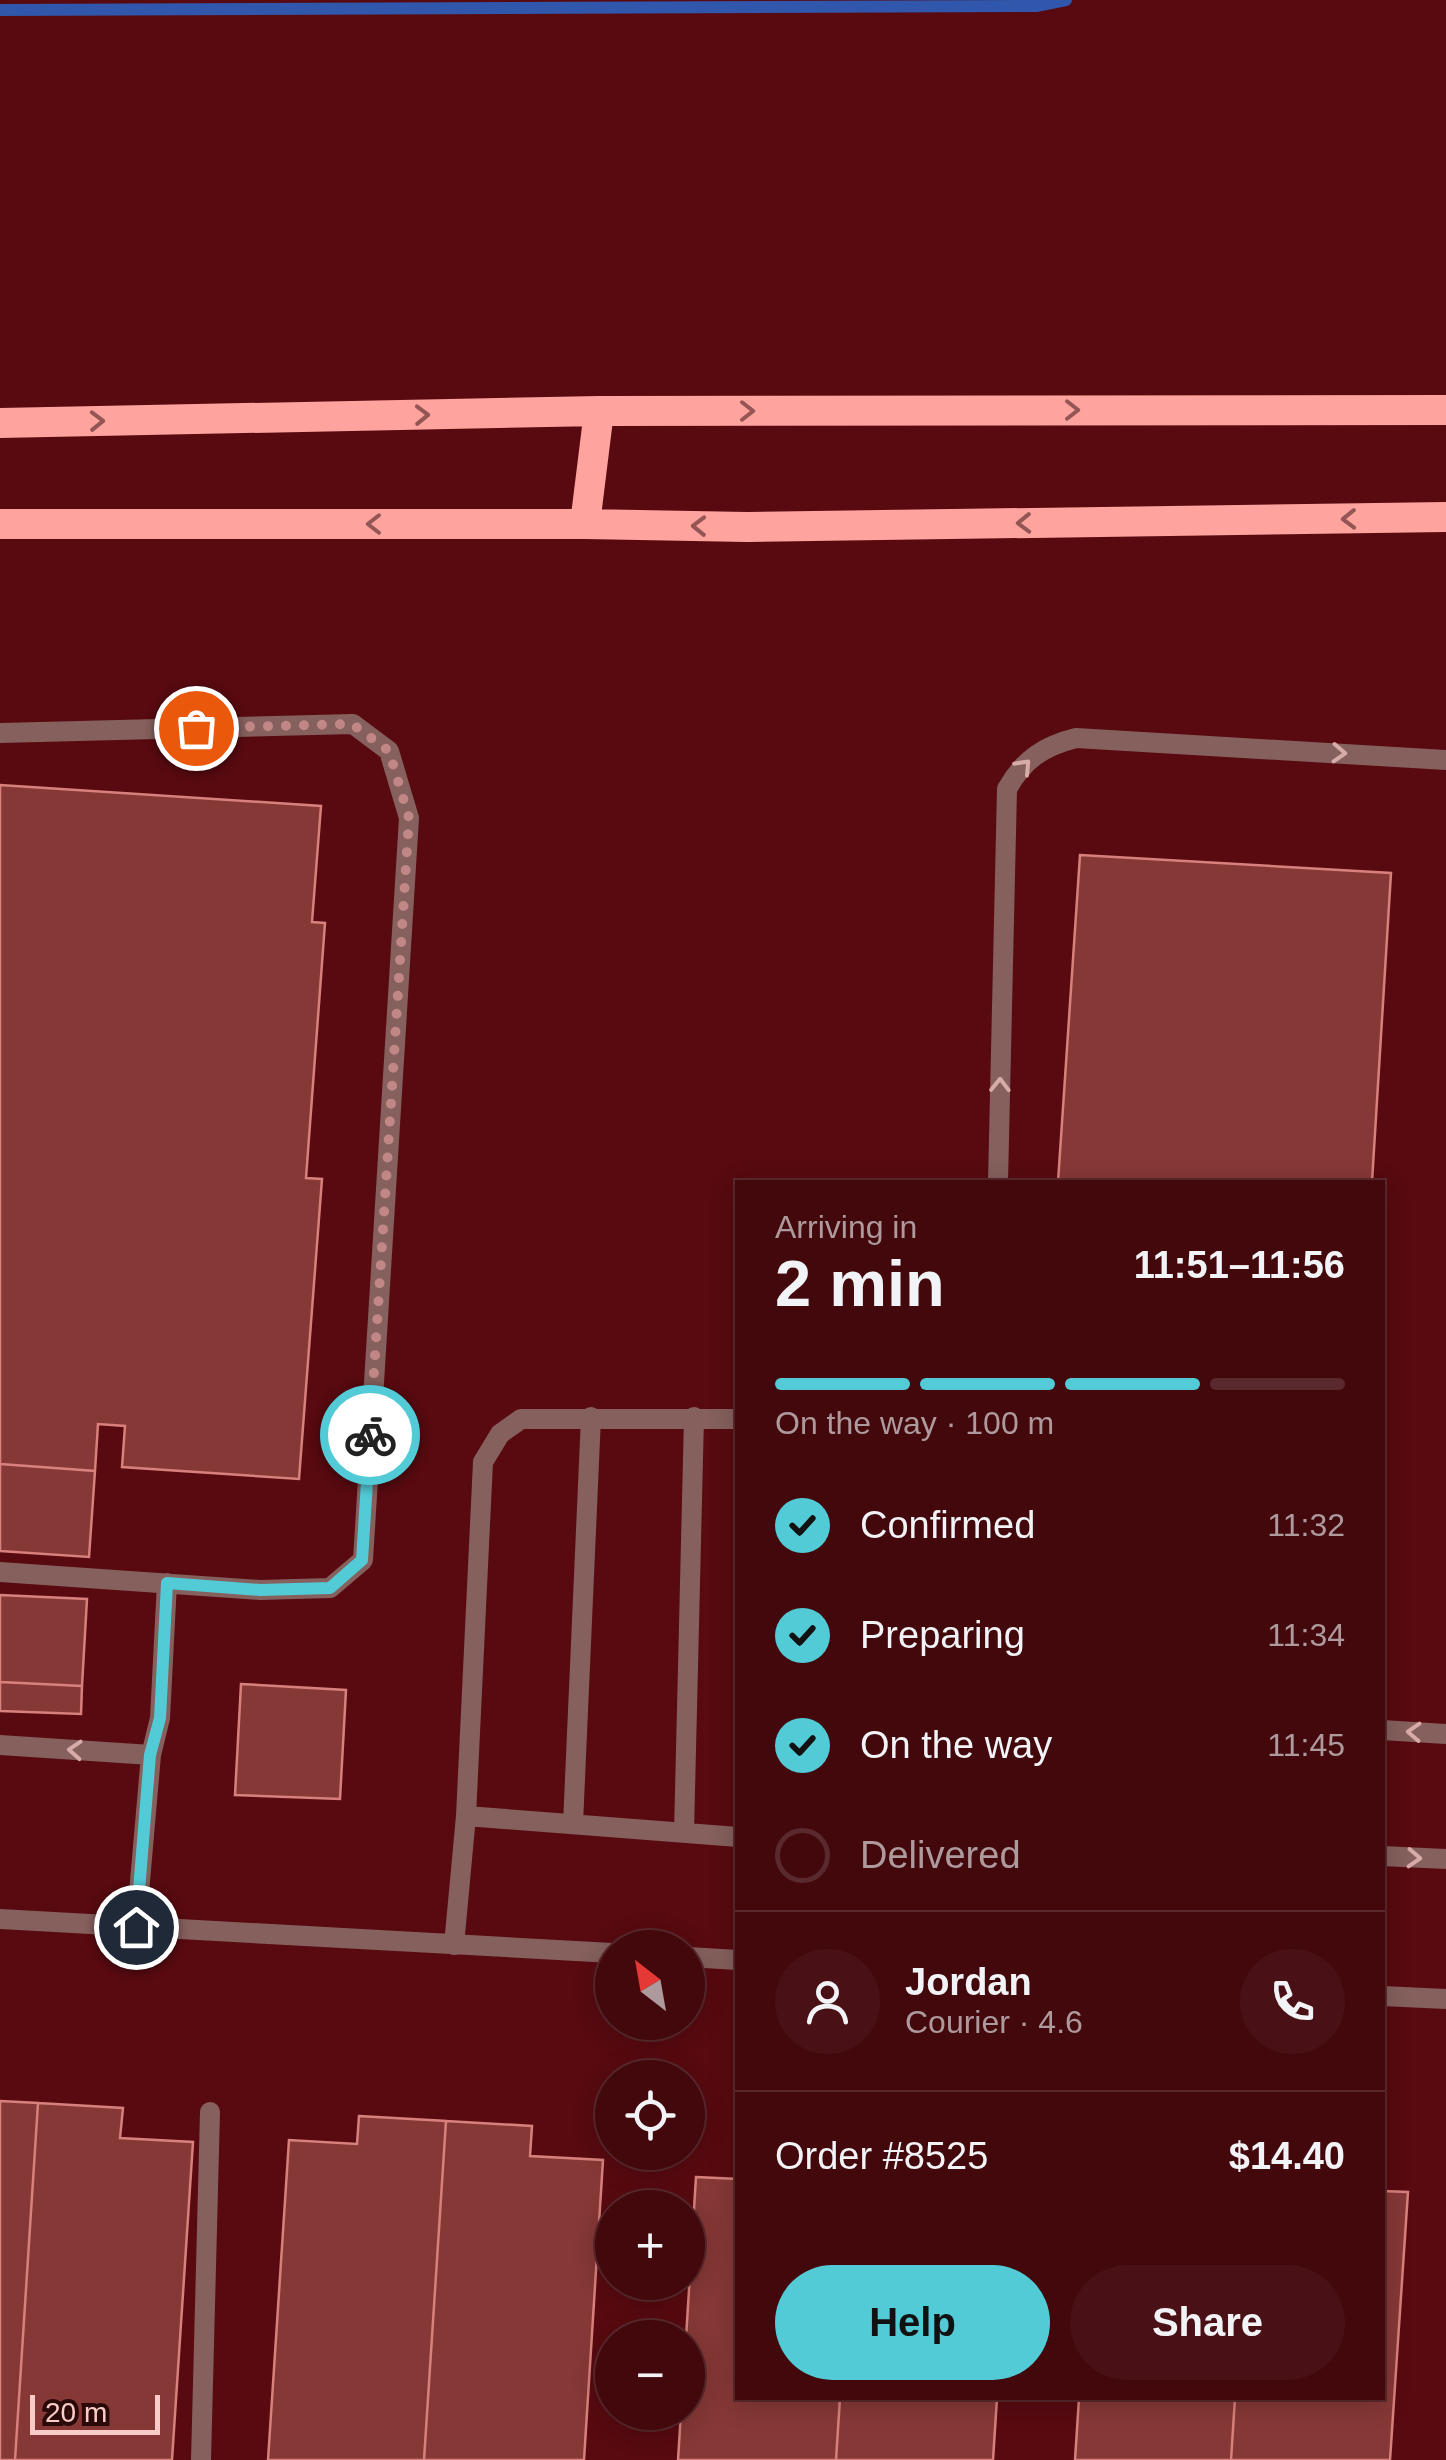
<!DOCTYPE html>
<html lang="en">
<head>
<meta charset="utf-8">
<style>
	body { margin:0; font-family:Arial,sans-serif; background:#491115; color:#f1f3f6; height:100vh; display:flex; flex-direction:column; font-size:38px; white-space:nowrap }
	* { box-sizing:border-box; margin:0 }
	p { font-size:32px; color:#ae9a9d }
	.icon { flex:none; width:55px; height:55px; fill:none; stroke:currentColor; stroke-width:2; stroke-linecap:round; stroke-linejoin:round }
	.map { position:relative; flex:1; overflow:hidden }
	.drawer { position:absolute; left:735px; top:1180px; width:650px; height:1220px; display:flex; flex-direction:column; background:#42080c; border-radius:0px; box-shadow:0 5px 25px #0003,0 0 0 2px #5a292d }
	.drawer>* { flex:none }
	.needle { width:65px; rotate:329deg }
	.controls { position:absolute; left:595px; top:1930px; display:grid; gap:20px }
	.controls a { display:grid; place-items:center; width:110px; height:110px; border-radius:50%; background:#42080c; box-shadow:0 5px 25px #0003,0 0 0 2px #5a292d; font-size:50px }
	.scale { position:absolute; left:30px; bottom:25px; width:130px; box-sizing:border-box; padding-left:10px; border:5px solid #facbc7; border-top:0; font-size:28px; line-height:35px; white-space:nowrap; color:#facbc7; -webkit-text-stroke:8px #2a0a09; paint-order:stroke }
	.pin { position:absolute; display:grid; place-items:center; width:85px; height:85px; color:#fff; margin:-42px; border:5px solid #fff; border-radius:50%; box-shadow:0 2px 10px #0007 }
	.courier { position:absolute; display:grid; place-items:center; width:100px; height:100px; margin:-50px; border:8px solid #52cbd7; border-radius:50%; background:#fff; color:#222; box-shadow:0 2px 12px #0007 }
	.overview em { font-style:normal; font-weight:700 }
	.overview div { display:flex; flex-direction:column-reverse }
	.overview { display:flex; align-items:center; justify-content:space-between; height:170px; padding:0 40px }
	h1 { font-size:65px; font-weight:700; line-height:75px }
	.bar { display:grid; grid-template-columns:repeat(4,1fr); gap:15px 10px; align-content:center; height:120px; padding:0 40px }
	.bar i { height:12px; border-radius:8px; background:#5a292d }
	.bar .current { background:#52cbd7 }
	.bar p { grid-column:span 4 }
	.line { display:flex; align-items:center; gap:25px; padding:0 40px; border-top:2px solid #5a292d }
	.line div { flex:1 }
	.round { display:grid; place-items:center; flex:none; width:105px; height:105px; border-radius:52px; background:#491115 }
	ol { padding:0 40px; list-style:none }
	li { display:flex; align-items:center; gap:30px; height:110px }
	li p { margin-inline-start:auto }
	li .icon { padding:10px; border-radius:50%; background:#52cbd7; color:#111; stroke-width:4 }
	li:last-child { color:#ae9a9d }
	li i { width:55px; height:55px; border:5px solid #5a292d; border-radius:50% }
	.cta { display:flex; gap:20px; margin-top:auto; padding:20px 40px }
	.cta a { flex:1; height:115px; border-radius:60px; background:#52cbd7; color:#111; font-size:40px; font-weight:700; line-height:115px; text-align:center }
	.cta a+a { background:#491115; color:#f1f3f6 }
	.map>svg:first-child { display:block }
</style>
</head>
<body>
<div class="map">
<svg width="1446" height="2460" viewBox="0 0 1446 2460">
	<rect width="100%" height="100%" fill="#580a10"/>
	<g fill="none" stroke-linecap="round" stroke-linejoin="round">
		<!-- stream -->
		<path stroke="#3057ab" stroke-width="12" d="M0 10 1036 6 1066 0"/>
	</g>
	<!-- building -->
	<path fill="#863836" stroke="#d8817c" stroke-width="2.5" d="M0 785 321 806 312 922 325 923 306 1178 322 1179 299 1479 122 1467 125 1426 98 1424 95 1471 0 1464Z
		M1080 855 1391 873 1372 1182H1058Z
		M0 1464 95 1471 89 1557 0 1551Z
		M0 1595 87 1599 82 1686 0 1682Z
		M0 1682 82 1686 81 1714 0 1711Z
		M241 1684 346 1690 340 1799 235 1795Z
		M0 2101 38 2103 15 2460H0Z
		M38 2103 123 2108 120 2138 193 2142 172 2460H15Z
		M359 2116 446 2121 424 2460H268L289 2140 357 2144Z
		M446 2121 532 2126 530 2156 603 2160 584 2460H424Z
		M696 2177 738 2179V2398H840L836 2460H678L681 2412H688L686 2338Z
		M1382 2191 1408 2192 1390 2460H1231L1235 2398H1382Z
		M840 2398H997L993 2460H836Z
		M1079 2398H1235L1231 2460H1075Z"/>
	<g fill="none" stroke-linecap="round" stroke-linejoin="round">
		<!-- lane -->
		<path stroke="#85605d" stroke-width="20" d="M0 733 353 724 389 751 409 818 363 1560 330 1588 260 1590 0 1572
			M998 1182 1007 789C1024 759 1044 746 1076 738L1446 760
			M1382 1730 1446 1734
			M0 1745 151 1755
			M466 1816 738 1837
			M573 1824 591 1417
			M684 1833 694 1417
			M1382 1856 1446 1859
			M136 1927 151 1755 160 1718 167 1583
			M454 1945 466 1816 483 1462 500 1434 521 1419H738
			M201 2460 210 2112"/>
		<!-- street -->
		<path stroke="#85605d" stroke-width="20" d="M0 1919 612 1953
			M688 1957 738 1960
			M1382 1996 1446 1999"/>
		<!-- highway -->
		<path stroke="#fea39e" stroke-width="30" d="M0 423 599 411 1446 410
			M0 524H585L747 527 1446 517
			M585 524 599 411"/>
	</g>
	<!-- one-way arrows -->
	<defs><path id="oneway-chevron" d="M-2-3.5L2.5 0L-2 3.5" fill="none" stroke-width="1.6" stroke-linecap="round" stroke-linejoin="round" transform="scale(2.5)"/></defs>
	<g stroke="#945654">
		<use href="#oneway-chevron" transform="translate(1072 410)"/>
		<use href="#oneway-chevron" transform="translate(747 411)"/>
		<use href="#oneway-chevron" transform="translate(422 415) rotate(-1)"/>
		<use href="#oneway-chevron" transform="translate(97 421) rotate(-1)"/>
		<use href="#oneway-chevron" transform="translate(1349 519) rotate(179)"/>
		<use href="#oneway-chevron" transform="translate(1024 523) rotate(179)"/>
		<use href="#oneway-chevron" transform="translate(374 524) rotate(180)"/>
		<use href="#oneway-chevron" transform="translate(699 526) rotate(-179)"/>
	</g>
	<g stroke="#d7aba7">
		<use href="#oneway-chevron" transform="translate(1339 753) rotate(3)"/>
		<use href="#oneway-chevron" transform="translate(1024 766) rotate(-47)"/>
		<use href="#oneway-chevron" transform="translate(1000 1085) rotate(-89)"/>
		<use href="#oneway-chevron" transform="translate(1414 1732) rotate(-177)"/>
		<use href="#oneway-chevron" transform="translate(75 1750) rotate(-176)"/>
		<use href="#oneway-chevron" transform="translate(1414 1858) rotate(3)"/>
	</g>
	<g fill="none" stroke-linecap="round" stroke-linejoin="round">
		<!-- done -->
		<path stroke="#c18787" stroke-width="10" stroke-dasharray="0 18" d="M196 728 352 724 389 751 409 818 370 1435"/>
		<!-- route -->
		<path stroke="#52cbd7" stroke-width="12" d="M136 1927 150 1755 160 1718 167 1583 260 1590 330 1588 362 1560 370 1435"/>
	</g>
</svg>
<div class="controls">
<a><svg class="needle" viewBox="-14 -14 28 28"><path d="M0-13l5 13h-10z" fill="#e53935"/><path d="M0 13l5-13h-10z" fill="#ae9a9d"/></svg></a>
<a><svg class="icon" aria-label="locate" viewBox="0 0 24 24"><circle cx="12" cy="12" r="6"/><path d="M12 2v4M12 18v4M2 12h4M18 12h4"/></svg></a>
<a>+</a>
<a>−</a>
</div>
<div class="scale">20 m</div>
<div class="pin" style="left:196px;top:728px;background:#ea580c"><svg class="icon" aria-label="bag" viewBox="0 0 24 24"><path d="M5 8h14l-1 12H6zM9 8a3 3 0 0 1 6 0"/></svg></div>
<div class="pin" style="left:136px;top:1927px;background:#1f2937"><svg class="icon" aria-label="home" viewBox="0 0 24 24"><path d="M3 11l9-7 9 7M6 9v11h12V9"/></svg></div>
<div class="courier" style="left:370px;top:1435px"><svg class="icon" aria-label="bike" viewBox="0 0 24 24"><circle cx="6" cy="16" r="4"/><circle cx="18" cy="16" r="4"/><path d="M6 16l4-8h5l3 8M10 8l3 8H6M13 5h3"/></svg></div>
<section class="drawer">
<div class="overview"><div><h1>2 min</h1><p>Arriving in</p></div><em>11:51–11:56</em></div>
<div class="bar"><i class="current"></i><i class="current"></i><i class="current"></i><i></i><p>On the way · 100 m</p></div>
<ol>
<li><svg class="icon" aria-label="check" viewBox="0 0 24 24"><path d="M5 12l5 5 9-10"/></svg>Confirmed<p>11:32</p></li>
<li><svg class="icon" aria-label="check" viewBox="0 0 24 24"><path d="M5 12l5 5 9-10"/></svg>Preparing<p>11:34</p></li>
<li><svg class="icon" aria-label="check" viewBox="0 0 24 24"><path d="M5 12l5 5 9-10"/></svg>On the way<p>11:45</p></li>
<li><i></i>Delivered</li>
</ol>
<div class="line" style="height:180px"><a class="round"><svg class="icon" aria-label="person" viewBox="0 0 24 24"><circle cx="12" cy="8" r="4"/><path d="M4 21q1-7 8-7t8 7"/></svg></a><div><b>Jordan</b><p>Courier · 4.6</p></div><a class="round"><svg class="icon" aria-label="phone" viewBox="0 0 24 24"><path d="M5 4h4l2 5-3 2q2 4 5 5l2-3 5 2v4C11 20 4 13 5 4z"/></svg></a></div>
<div class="line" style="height:130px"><div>Order #8525</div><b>$14.40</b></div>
<div class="cta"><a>Help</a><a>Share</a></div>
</section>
</div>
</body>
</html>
